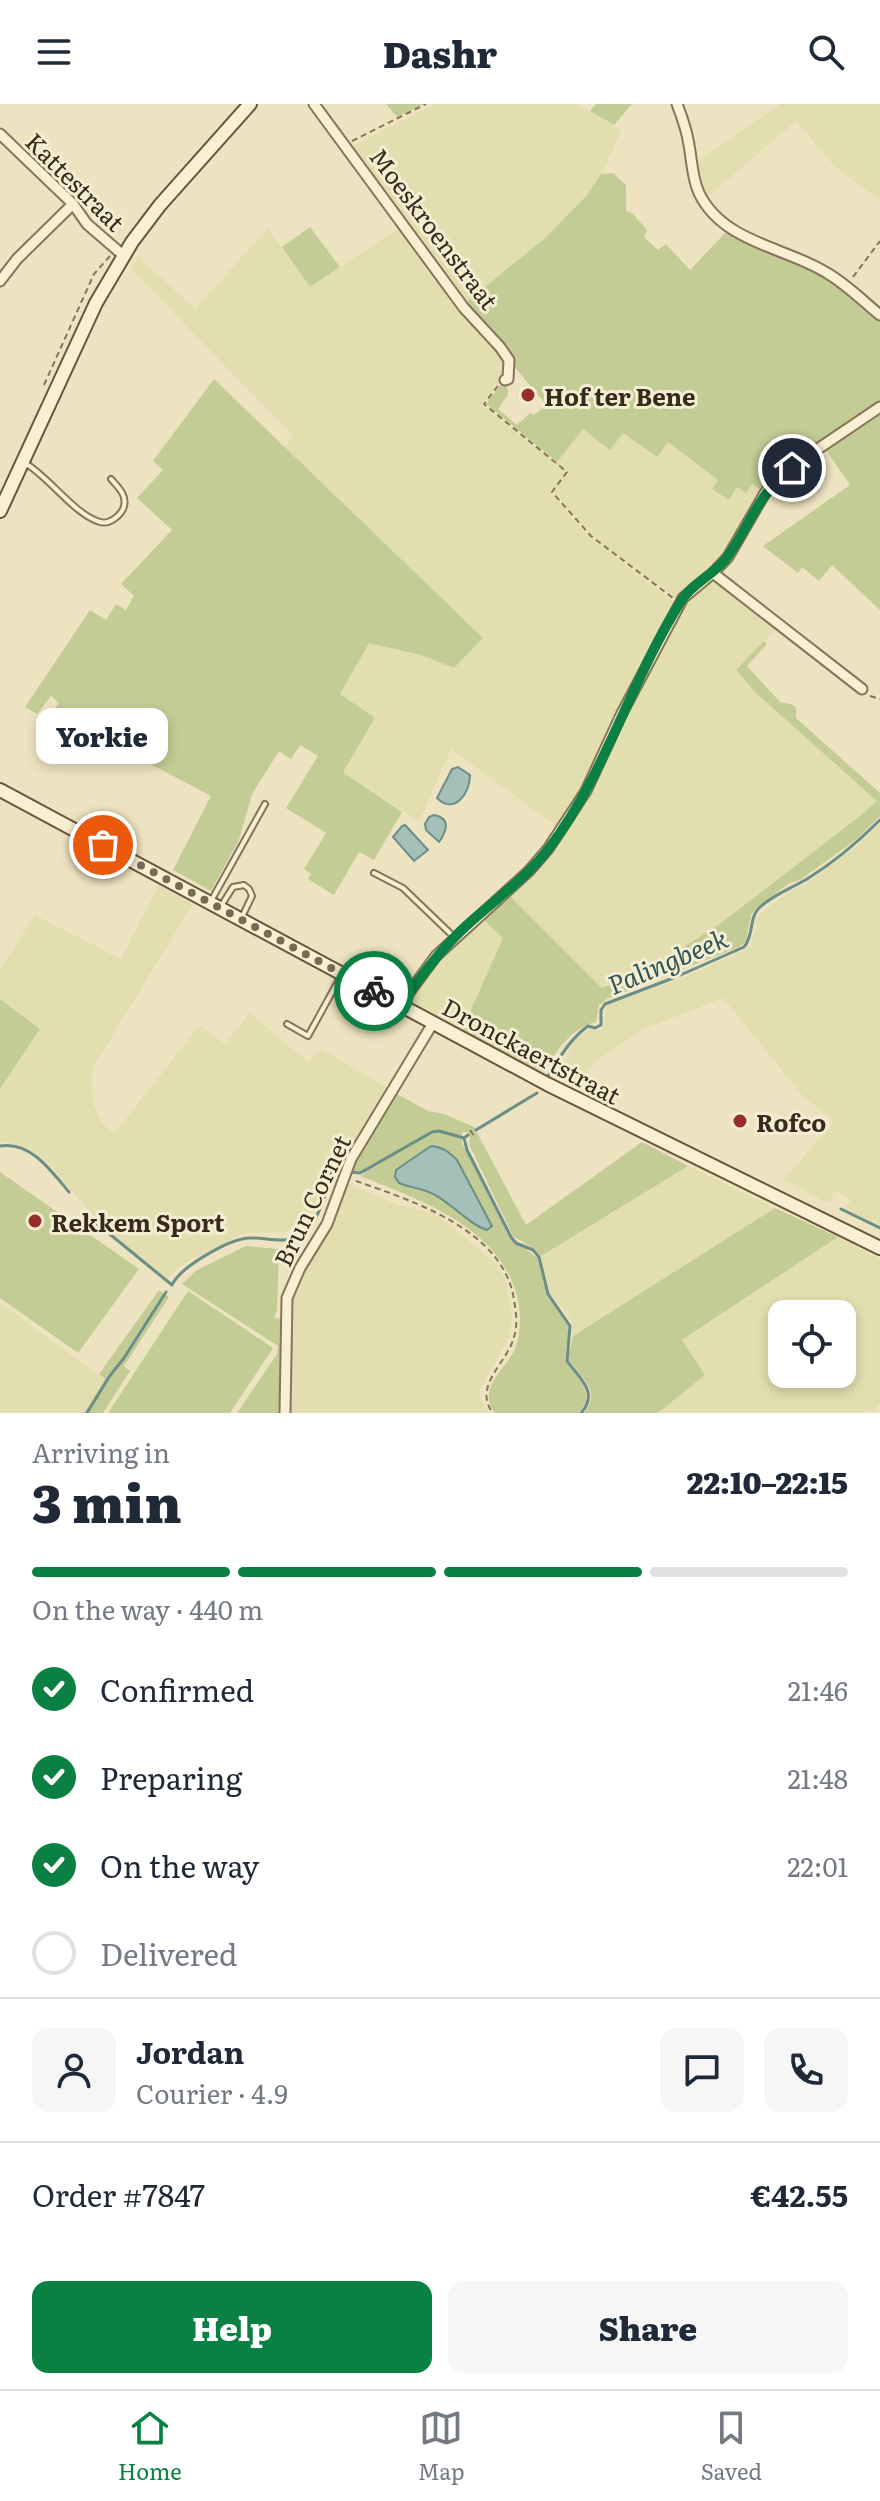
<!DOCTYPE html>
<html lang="en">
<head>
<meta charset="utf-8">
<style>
	body { margin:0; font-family:Literata,serif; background:#f6f6f7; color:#1f2937; height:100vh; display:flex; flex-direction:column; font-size:30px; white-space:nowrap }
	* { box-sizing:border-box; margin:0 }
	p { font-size:26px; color:#747a83 }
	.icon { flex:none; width:44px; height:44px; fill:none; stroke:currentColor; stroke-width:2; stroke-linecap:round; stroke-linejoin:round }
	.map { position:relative; height:1309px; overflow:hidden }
	.drawer { display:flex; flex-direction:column; background:#fff; flex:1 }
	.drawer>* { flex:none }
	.controls { position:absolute; left:768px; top:1196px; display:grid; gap:16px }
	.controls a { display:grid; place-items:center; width:88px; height:88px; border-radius:16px; background:#fff; box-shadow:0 4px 12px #0003; font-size:40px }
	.pin { position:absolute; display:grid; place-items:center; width:68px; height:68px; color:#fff; margin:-34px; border:4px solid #fff; border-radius:50%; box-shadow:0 2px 8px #0007 }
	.courier { position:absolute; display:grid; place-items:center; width:80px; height:80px; margin:-40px; border:6px solid #0b8043; border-radius:50%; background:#fff; color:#222; box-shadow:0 2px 10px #0007 }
	.bubble { position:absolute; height:56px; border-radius:16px; background:#fff; box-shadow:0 4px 12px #0003; font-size:26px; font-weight:800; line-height:56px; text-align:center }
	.overview em { font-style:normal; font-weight:800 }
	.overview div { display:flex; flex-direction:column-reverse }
	.overview { display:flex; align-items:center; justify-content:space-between; height:136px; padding:0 32px }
	h1 { font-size:52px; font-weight:800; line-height:60px }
	.bar { display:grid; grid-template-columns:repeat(4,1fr); gap:12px 8px; align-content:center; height:96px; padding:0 32px }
	.bar i { height:10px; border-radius:6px; background:#e0e1e3 }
	.bar .active { background:#0b8043 }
	.bar p { grid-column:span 4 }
	.line { display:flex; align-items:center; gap:20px; padding:0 32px; border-top:2px solid #e0e1e3 }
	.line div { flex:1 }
	.round { display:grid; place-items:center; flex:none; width:84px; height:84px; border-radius:16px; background:#f6f6f7 }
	ol { padding:0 32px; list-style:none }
	li { display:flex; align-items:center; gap:24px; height:88px }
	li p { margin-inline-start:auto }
	li .icon { padding:8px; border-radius:50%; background:#0b8043; color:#fff; stroke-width:4 }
	li:last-child { color:#747a83 }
	li i { width:44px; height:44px; border:4px solid #e0e1e3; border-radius:50% }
	.primary-button { display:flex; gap:16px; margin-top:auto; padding:16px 32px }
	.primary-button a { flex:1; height:92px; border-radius:16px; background:#0b8043; color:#fff; font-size:32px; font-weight:800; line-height:92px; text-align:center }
	.primary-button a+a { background:#f6f6f7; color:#1f2937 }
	header { display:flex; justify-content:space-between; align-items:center; height:104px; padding:0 32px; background:#fff; font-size:36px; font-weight:800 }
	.tab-bar { display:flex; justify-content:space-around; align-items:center; height:112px; border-top:2px solid #e0e1e3; background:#fff; font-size:22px; color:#747a83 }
	.tab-bar a { display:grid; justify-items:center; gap:4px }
	.tab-bar .active { color:#0b8043 }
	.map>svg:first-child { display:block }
</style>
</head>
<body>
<header><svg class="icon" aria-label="menu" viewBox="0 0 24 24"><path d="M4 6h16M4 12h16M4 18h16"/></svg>Dashr<svg class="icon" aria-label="search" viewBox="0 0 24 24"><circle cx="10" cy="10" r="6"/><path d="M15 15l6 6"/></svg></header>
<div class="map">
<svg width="880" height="1309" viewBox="0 0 880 1309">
	<rect width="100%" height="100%" fill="#eee3c1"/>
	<!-- farmland -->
	<path fill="#e3deaf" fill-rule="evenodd" d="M435 0H578L621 26 599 76 588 90 544 135 464 200 351 43Z
		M780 0H880V96L835 63 796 17 706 94 696 58Z
		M401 123 506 259V270L483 299 484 302 555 360 583 325 623 329 656 353 668 338 719 376 729 396 737 383 751 380 763 387 729 445 714 463 677 495 592 433 552 386 550 387 587 430 675 499 560 725 451 645 419 718 343 668 375 614 340 590 369 539 421 551 453 564 483 534 284 343 293 332 131 165 138 152 195 205 268 124 310 183Z
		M715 476 776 524 737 567 757 590 877 696 861 712 721 819 649 865 602 884 509 791 543 759 565 730 587 695 685 498 707 479Z
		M880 719V1121L844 1105 851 1096 836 1086 828 1099 783 1076 834 1018 802 991 723 894 642 926 597 956 587 966 576 984 555 972 576 934 590 925 600 926 604 923 606 902 608 900 682 874 743 847 751 841 758 813 761 809 788 788 807 779 861 739Z
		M159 781 193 800 95 960 91 975 94 1002 103 1020 114 1030 200 921 225 940 250 909 308 958 321 945 392 986 345 1061 341 1056 330 1067 309 1112 301 1122 283 1128 243 1129 213 1147 193 1154 177 1165 168 1176 138 1153 100 1119 52 1064 32 1045 7 1038 0 1039V985L40 925 0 895V865L35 811 121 855Z
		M481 813 504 834 462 926 409 896 436 856Z
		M688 1062 775 1104 573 1232 572 1222 569 1213 550 1190 541 1152Z
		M347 1079 398 1101 430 1108 449 1120 498 1161 506 1177 512 1214 509 1233 479 1287 484 1301 490 1309H288L291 1198 297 1180 327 1130Z
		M838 1133 880 1155V1299L873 1309 864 1306 861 1309H658L705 1271 682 1237ZM782 1210H842V1270H782Z
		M0 1199 105 1275 84 1309H0Z"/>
	<!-- green -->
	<path fill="#c3cc95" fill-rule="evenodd" d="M386 0H424L397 13Z
		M596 0H632L614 21 590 7Z
		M613 69 626 81V107L632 109 647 126 644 133 658 146 666 140 690 166 727 127 756 143 797 158 825 173 880 215V298C838 325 796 349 763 387L752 380 746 389 737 383 729 396 712 385 718 376 668 338 657 353 623 329 610 346 583 325 557 358 486 300 502 279 508 285V291L498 305 517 321 530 309 534 311 546 301C538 289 514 265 511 256L464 200 544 135 588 90 601 70Z
		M310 123 340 163 310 183 282 143Z
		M214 275 483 534 454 564 421 551 369 539 340 590 375 614 343 668 402 708 374 756 359 748 334 791 308 775 311 770 304 765 326 729 286 704 318 652 300 641 291 655 279 647 252 690 239 736 211 787 173 766 211 692 105 636 97 646 46 617 59 599 51 592 37 610 25 603 90 506 106 516 116 500 126 506 134 492 121 480 172 426 137 394 163 366 153 357Z
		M880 307V506L832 461 819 477 802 463 798 469 763 442 850 381 824 343Z
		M764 537 767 540 747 562 780 598 790 600 796 603V614L880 689V712L858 734 800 776 788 780 757 803 751 811 746 837 739 843 607 895 599 901 596 918C572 923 554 949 544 969L462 926 503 834 481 813 509 791 602 884 649 865 721 819 860 712 877 697 757 590 736 566Z
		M0 895 40 925 0 985Z
		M397 990 428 1007 444 1010 474 1023 526 1121 642 1038 688 1062 541 1152 534 1145 513 1132 469 1040 470 1034 467 1028H462V1039L510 1134 538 1154 547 1191 569 1222 565 1257C577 1274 598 1290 578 1309H495C476 1284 505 1267 515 1245 520 1231 521 1217 519 1202 507 1126 423 1097 360 1072L366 1069 350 1066 355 1053ZM405 1058 487 1126C476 1123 470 1115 460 1108 444 1095 427 1085 407 1083Z
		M0 1068 139 1165 78 1249 0 1194Z
		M775 1104 838 1133 682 1236 705 1271 658 1309H584C602 1287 581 1273 568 1256L573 1232Z
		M246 1142 279 1145 277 1206 274 1214 283 1215 281 1309H237L277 1250 278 1242 182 1180 197 1166Z
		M159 1186 169 1193 124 1262 130 1267 103 1309H84L105 1275 99 1270Z
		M188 1187 273 1244 230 1309H108Z"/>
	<!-- water -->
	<path fill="#a4c0b9" stroke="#6b8e87" stroke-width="2" d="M458 663 470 671C470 690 454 711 437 694L452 665Z
		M434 711C451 714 447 727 439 738L426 726 425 720 429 713Z
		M405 721 428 746 414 757 393 733 402 722Z
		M431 1042C443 1043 449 1048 457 1056L492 1122 487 1126C470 1121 452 1100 435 1091 423 1084 410 1084 399 1079L395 1073 396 1066Z"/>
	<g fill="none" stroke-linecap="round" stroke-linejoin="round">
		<!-- stream -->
		<path stroke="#6b8e87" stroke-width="3" d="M548 972C560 953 570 935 588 922L595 924 601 921V906L605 900 676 873 744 843C754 832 749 813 759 804 772 791 792 784 807 775 833 759 858 738 880 716
			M476 1026 537 989
			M464 1034 467 1046 511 1133 516 1139 533 1146 539 1153 548 1190 570 1222 567 1257C578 1273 600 1288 581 1309
			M0 1042C31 1037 51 1067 69 1088
			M350 1068 360 1069 432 1028 439 1027 464 1034 468 1031
			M841 1105 880 1124
			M90 1114 172 1181C180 1163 229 1135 249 1134 267 1133 288 1142 303 1129 321 1114 325 1089 332 1068L341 1066
			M87 1309 109 1273 124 1254 166 1188"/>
		<defs>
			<path id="service" d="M25 359C49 373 75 411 100 418 109 421 122 411 124 402 127 391 118 383 111 375
				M374 769 403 784 454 833
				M211 797 265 700
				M221 802 233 783 244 781 249 785 252 792 242 813
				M287 920 308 932 341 872"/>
			<path id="minor" d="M314 0 464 204 500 243 509 256 508 275 505 276
				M677 0C682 13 687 27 689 41 692 57 692 74 699 89 723 139 786 143 827 169 846 180 863 197 880 211
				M0 30 73 100 87 120 124 152
				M0 177 17 155 73 100
				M713 469 862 585
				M400 901 436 852 529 767 548 745 586 687 622 609 683 494 713 469 728 453 765 389 777 375 806 353 880 303
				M285 1309 287 1194 300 1164 327 1120 351 1055 433 919"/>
			<path id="secondary" d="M0 407 96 199 132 138 160 101 250 0
				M0 686 547 980 880 1144"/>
		</defs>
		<!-- service casing -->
		<use href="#service" stroke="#877459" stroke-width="8"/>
		<!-- minor casing -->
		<use href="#minor" stroke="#877459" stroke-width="13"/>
		<!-- secondary casing -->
		<use href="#secondary" stroke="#69553c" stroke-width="16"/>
		<!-- path -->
		<path stroke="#877459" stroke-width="2" stroke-dasharray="6 4" stroke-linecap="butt" d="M352 37 426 0
			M853 173 880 137
			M44 281 94 170 110 152
			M498 282 484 300 567 368 552 388 591 432 673 494
			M870 592 880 595
			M470 1026 474 1032
			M356 1077C413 1097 504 1126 514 1196 516 1208 518 1221 514 1233 508 1258 472 1282 493 1309"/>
		<!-- service -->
		<use href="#service" stroke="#f9f0d4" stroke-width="4"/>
		<!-- minor -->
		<use href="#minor" stroke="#f9f0d4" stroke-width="9"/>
		<!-- secondary -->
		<use href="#secondary" stroke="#f9f0d4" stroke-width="12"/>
	</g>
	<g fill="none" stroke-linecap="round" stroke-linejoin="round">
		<!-- done -->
		<path stroke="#776b56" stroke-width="8" stroke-dasharray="0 14.4" d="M103 741 374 887"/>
		<!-- route -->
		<path stroke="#0b8043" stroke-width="10" d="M374 887 400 901C421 873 440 846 466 822 494 796 527 774 550 743 606 669 631 576 681 497 692 479 716 470 728 452 752 418 757 391 792 364"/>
	</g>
	<!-- markers -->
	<g fill="#962d29" stroke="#f5edd1" stroke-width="3">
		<circle cx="528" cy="291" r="8"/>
		<circle cx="740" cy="1017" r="8"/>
		<circle cx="35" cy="1117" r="8"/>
	</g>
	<g text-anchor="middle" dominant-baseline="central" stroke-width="6" stroke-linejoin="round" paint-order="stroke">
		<!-- street labels -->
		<g font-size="24" fill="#372b1d" stroke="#f5edd1">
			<text transform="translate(76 77) rotate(45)">Kattestraat</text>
			<text transform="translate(435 124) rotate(53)">Moeskroenstraat</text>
			<text transform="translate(532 946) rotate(28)">Dronckaertstraat</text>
			<text transform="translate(311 1096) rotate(-64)">Brun Cornet</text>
		</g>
		<!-- poi labels -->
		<g font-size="24" font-weight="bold" fill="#372b1d" stroke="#f5edd1" text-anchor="start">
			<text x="544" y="291">Hof ter Bene</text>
			<text x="756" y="1017">Rofco</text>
			<text x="51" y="1117">Rekkem Sport</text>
		</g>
		<!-- water labels -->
		<g font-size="26" font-style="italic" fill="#2c5756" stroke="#f5edd1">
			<text transform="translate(667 856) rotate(-23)">Palingbeek</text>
		</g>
	</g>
</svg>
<div class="controls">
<a><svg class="icon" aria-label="locate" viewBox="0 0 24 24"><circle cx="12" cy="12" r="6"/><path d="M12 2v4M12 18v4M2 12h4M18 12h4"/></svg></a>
</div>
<div class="pin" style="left:103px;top:741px;background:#ea580c"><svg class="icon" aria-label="bag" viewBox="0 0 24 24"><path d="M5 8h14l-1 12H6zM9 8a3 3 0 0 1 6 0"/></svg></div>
<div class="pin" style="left:792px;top:364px;background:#1f2937"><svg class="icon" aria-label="home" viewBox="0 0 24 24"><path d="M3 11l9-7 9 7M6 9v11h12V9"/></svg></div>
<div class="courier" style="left:374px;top:887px"><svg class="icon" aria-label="bike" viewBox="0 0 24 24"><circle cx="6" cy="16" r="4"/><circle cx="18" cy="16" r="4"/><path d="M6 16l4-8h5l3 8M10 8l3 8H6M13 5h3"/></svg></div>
<div class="bubble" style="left:36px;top:604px;width:132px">Yorkie</div>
</div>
<section class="drawer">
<div class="overview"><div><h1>3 min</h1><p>Arriving in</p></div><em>22:10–22:15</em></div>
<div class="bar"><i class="active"></i><i class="active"></i><i class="active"></i><i></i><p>On the way · 440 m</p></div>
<ol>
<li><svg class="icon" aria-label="check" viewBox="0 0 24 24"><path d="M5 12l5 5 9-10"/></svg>Confirmed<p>21:46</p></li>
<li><svg class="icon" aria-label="check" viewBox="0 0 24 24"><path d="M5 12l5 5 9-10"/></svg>Preparing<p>21:48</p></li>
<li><svg class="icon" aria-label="check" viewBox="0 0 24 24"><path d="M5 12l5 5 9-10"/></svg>On the way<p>22:01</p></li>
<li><i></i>Delivered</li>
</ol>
<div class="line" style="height:144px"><a class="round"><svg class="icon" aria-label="person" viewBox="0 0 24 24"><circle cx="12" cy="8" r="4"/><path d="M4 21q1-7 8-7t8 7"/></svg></a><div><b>Jordan</b><p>Courier · 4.9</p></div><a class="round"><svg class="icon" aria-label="chat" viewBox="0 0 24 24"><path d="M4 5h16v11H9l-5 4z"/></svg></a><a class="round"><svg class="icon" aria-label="phone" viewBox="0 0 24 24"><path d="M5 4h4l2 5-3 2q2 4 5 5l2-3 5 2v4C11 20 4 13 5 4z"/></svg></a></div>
<div class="line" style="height:104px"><div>Order #7847</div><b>€42.55</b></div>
<div class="primary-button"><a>Help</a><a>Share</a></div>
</section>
<nav class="tab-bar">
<a class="active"><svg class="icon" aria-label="home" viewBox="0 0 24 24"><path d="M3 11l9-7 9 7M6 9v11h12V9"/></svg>Home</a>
<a><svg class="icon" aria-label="map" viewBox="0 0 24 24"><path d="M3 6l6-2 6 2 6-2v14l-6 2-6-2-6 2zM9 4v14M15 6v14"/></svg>Map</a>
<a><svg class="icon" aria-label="saved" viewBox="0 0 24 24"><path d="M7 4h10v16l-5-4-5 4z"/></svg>Saved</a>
</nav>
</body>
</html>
